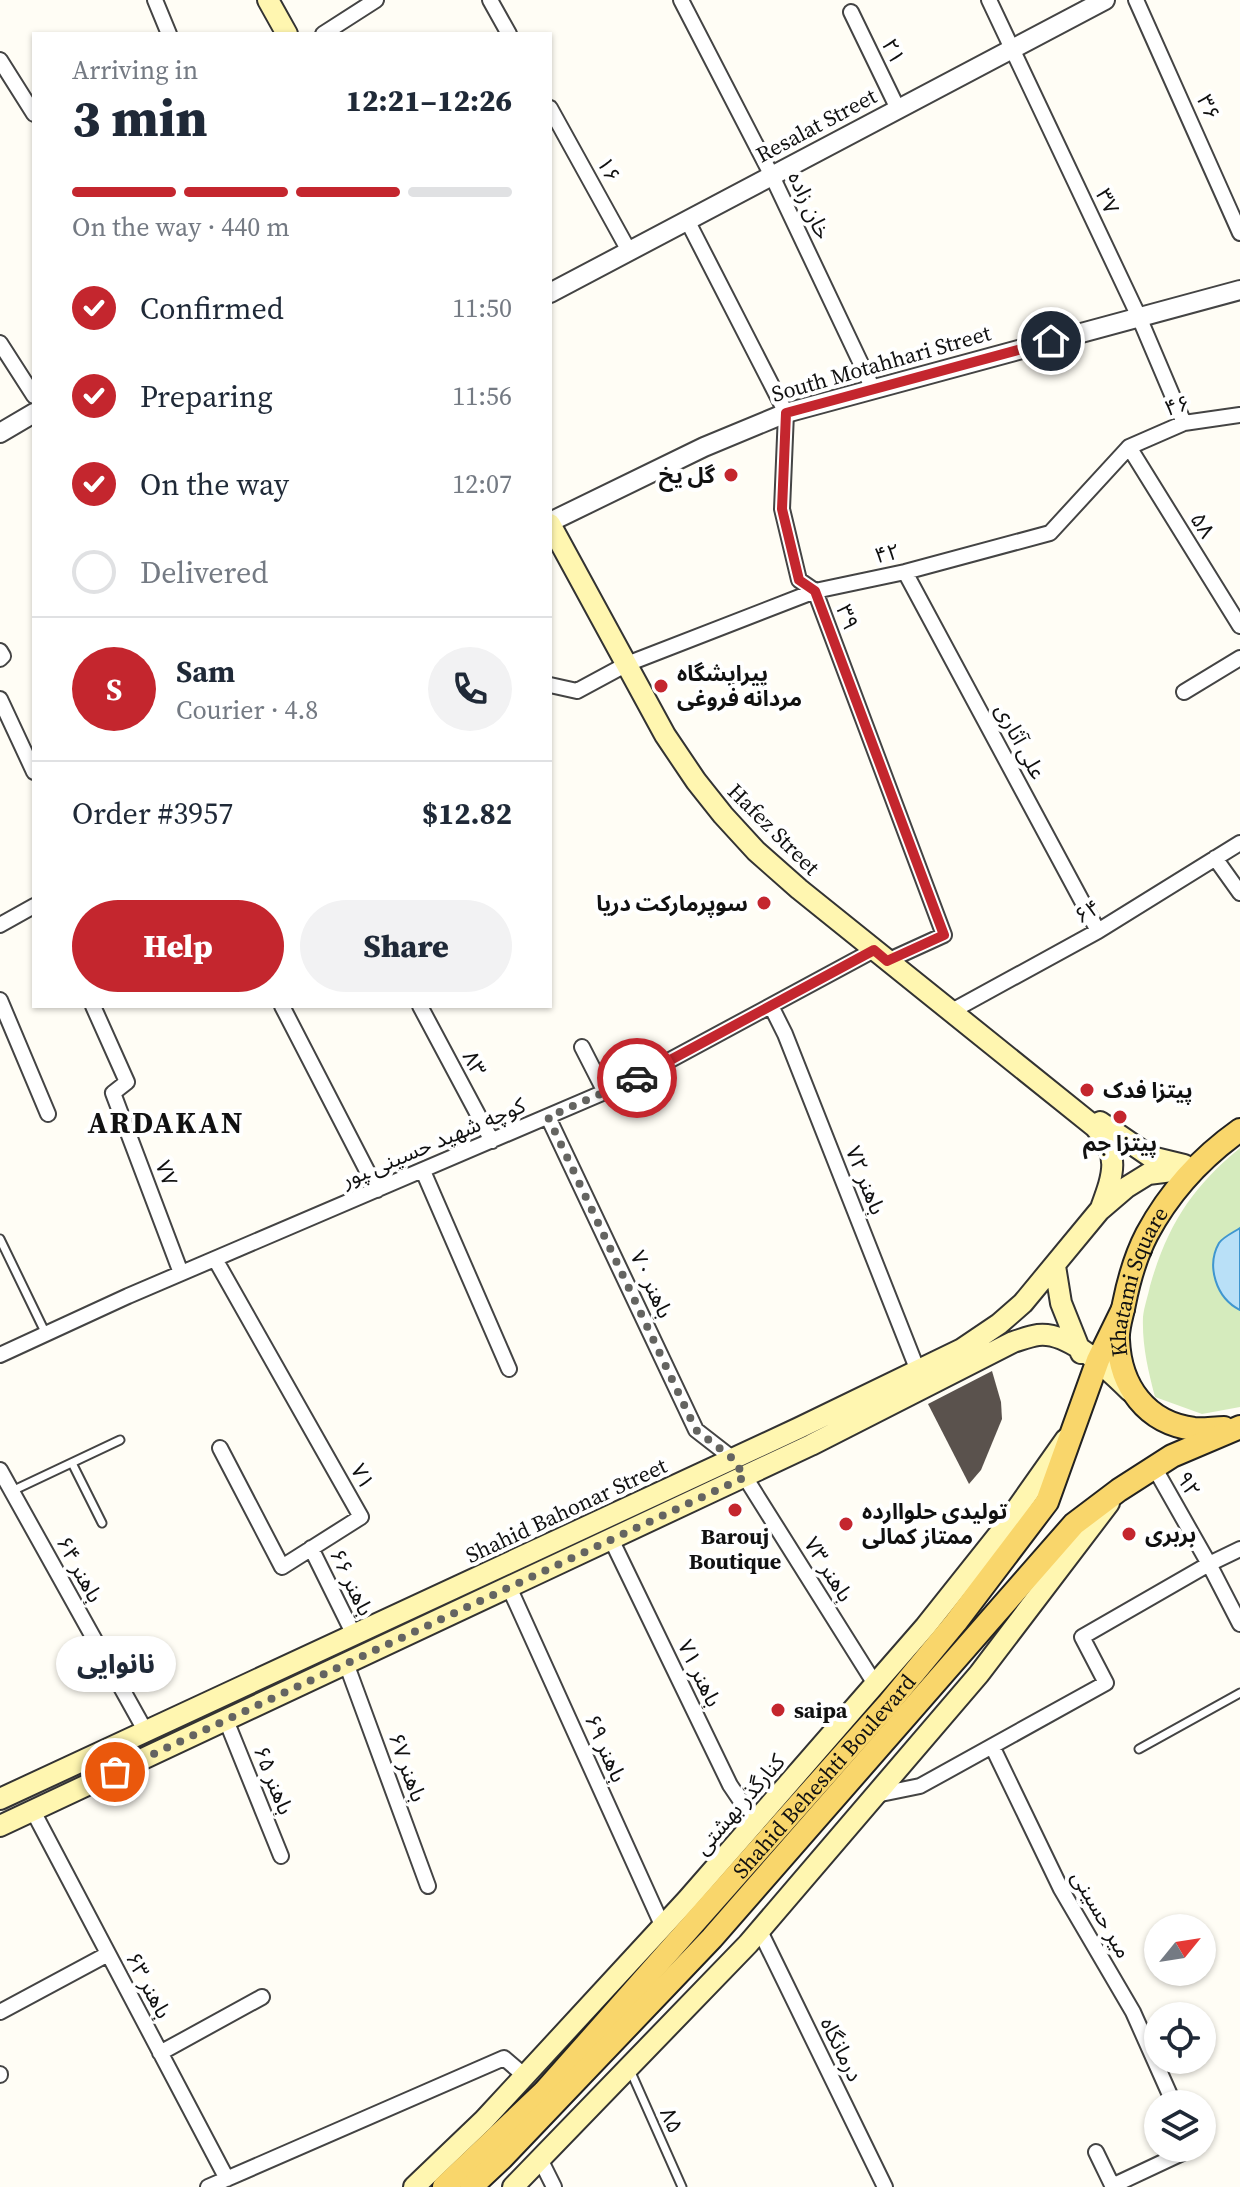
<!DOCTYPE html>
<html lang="en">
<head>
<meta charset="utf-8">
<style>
	body { margin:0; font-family:"Source Serif 4","Noto Sans Arabic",serif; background:#f2f2f3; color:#1f2937; height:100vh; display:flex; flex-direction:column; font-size:30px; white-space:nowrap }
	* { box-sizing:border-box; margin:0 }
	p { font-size:26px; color:#747a83 }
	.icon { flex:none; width:44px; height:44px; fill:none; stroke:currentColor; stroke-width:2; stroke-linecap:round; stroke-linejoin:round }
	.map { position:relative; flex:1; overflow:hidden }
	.details { position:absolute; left:32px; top:32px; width:520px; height:976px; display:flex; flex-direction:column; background:#fff; border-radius:0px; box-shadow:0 2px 6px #0004 }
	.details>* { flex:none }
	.needle { width:52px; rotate:60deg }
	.tools { position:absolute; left:1144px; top:1914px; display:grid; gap:16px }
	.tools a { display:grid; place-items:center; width:72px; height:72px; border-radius:50%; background:#fff; box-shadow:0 2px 6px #0004; font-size:40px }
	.pin { position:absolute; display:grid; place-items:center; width:68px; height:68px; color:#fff; margin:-34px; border:4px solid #fff; border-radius:50%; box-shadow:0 2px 8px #0007 }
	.courier { position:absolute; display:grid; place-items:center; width:80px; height:80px; margin:-40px; border:6px solid #c4262e; border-radius:50%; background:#fff; color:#222; box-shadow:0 2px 10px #0007 }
	.bubble { position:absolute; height:56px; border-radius:28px; background:#fff; box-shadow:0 2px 6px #0004; font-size:26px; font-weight:800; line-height:56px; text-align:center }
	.headline em { font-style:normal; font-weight:800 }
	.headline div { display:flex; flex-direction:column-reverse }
	.headline { display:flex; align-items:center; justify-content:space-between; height:136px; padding:0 40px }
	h1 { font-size:52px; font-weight:800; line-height:60px }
	.bar { display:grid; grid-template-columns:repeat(4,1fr); gap:12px 8px; align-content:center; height:96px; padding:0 40px }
	.bar i { height:10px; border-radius:6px; background:#e0e1e3 }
	.bar .selected { background:#c4262e }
	.bar p { grid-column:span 4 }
	.line { display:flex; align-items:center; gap:20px; padding:0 40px; border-top:2px solid #e0e1e3 }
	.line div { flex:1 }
	.round { display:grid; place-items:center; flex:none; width:84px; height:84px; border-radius:42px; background:#f2f2f3 }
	ol { padding:0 40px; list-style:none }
	li { display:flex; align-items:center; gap:24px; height:88px }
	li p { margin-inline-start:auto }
	li .icon { padding:8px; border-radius:50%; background:#c4262e; color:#fff; stroke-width:4 }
	li:last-child { color:#747a83 }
	li i { width:44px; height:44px; border:4px solid #e0e1e3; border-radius:50% }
	.primary-button { display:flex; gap:16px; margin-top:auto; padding:16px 40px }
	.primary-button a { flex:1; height:92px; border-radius:48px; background:#c4262e; color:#fff; font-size:32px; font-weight:800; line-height:92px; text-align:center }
	.primary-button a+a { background:#f2f2f3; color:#1f2937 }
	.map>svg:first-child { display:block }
</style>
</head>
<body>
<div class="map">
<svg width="1240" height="2187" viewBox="0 0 1240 2187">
	<rect width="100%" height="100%" fill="#fffdf5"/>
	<!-- green -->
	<path fill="#d5ebbd" d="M1240 1148V1407L1202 1414 1155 1397C1148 1370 1142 1345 1143 1317 1144 1307 1148 1296 1150 1286 1167 1226 1192 1187 1240 1148Z"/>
	<!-- water -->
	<path fill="#b9e0f7" stroke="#3f96cf" stroke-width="2" d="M1240 1228V1310C1216 1298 1206 1266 1219 1243 1223 1237 1234 1232 1240 1228Z"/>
	<!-- building -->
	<path fill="#5a524d" d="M992 1371 1001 1402 1002 1419 981 1470 969 1484 928 1404Z"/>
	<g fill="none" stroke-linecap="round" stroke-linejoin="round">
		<defs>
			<path id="service" d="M0 1239 46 1334
				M72 1463 102 1523
				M12 1491 120 1440
				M1139 1749 1240 1693
				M630 2070 682 2187"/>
			<path id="minor" d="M155 0 169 34
				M490 0 509 34
				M681 0 772 176 873 389
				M989 0 1139 317 1184 423
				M1136 0 1240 233
				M851 12 898 109
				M323 34 376 0
				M0 60 34 114
				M550 108 629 251
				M687 220 786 413 782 509 799 580 815 591 944 935 887 961
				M0 343 34 396
				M1129 447 1240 626
				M905 572 1098 931
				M0 651 3 656 0 659
				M550 685 577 691 627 664 815 591 905 572 1050 533 1129 447 1184 423 1240 415
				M1184 692 1240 658
				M0 699 34 772
				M1215 858 1240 893
				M0 925 34 906
				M0 1000 48 1114
				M93 1006 127 1082 113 1093 181 1273
				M282 1006 377 1190
				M420 1006 492 1141
				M771 1006 785 1034 918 1371
				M952 1011 1098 931 1240 843
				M582 1047 605 1092
				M548 1117 696 1430 732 1458
				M423 1171 509 1369
				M215 1259 361 1517 282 1567 220 1448
				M0 1355 128 1296 635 1079 874 950
				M1154 1467 1209 1564 1240 1549
				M0 1470 146 1732
				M745 1477 875 1684
				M611 1539 730 1785 755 1822
				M311 1548 354 1635
				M509 1587 663 1927
				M346 1663 428 1886
				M226 1720 281 1856
				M992 1746 1061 1889 1133 2012 1174 2104
				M876 1795 920 1786 1106 1683 1082 1637 1209 1564 1240 1624
				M33 1811 227 2179
				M760 1931 885 2187
				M0 2012 108 1954
				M160 2053 262 1997
				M0 2074V2075
				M1096 2152 1113 2187
				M540 2159 554 2187
				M1112 2186 1193 2148
				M208 2187 504 2058 525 2076"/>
			<path id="tertiary" d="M550 293 1105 0
				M0 433 34 413
				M550 522 704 447 786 413 1240 290"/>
			<path id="secondary" d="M268 0 287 34
				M550 524 665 735 696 781 723 815 756 851 799 889 1095 1127C1121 1155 1113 1175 1101 1208
				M1100 1122 1151 1157 1184 1165
				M1055 1266 1061 1303 1081 1353
				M0 1799 799 1428 962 1349 999 1324 1023 1303 1099 1211 1127 1187 1148 1174 1196 1168
				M0 1826 811 1445 1013 1342C1020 1340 1030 1336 1038 1335 1069 1331 1110 1371 1130 1391
				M414 2187 484 2120 687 1900 925 1627 999 1534 1066 1439
				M513 2187 748 1944 979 1674 1109 1503"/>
			<g id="primary">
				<path id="s1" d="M1224 1428C1214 1428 1204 1430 1194 1429 1146 1423 1120 1386 1118 1340 1117 1328 1122 1315 1124 1304 1129 1279 1135 1257 1147 1234 1169 1193 1202 1157 1240 1130"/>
				<path id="s2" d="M444 2187 544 2092 889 1703 956 1622 1047 1502 1098 1360 1123 1309"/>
				<path d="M471 2187 502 2158 712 1938 1074 1524 1119 1490 1172 1456 1240 1427"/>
			</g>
		</defs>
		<!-- service casing -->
		<use href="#service" stroke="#444" stroke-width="11"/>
		<!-- minor casing -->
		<use href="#minor" stroke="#444" stroke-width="18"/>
		<!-- tertiary casing -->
		<use href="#tertiary" stroke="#444" stroke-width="22"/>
		<!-- secondary casing -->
		<use href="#secondary" stroke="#333" stroke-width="24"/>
		<!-- primary casing -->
		<use href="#primary" stroke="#222" stroke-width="26"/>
		<!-- service -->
		<use href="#service" stroke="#fff" stroke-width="7"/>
		<!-- minor -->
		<use href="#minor" stroke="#fff" stroke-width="14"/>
		<!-- tertiary -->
		<use href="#tertiary" stroke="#fff" stroke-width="18"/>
		<!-- secondary -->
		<use href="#secondary" stroke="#fff6b0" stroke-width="20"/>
		<!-- primary -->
		<use href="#primary" stroke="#f9d66b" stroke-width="22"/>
	</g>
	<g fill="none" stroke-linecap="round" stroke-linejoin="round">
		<!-- done -->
		<path stroke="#646461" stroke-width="8" stroke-dasharray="0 14.4" d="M115 1772 745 1477 732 1458 696 1430 548 1117 637 1078"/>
		<!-- route -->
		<path stroke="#c4262e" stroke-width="10" d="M637 1078 874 950 887 961 944 935 815 591 799 580 782 509 786 413 1051 341"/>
	</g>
	<!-- markers -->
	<g fill="#c4262e" stroke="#fff" stroke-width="3">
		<circle cx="731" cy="475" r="8"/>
		<circle cx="661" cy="686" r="8"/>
		<circle cx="764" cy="903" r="8"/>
		<circle cx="1087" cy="1090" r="8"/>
		<circle cx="1120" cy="1117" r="8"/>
		<circle cx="735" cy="1510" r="8"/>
		<circle cx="846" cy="1524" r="8"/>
		<circle cx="1129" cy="1534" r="8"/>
		<circle cx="778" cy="1710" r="8"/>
	</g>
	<g text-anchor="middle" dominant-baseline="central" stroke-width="8" stroke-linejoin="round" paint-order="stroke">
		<!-- street labels -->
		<g font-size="22" fill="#111" stroke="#fff">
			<text transform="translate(894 51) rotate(64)">۲۱</text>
			<text transform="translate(1209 107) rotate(66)">۳۶</text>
			<text transform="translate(816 125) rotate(-28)">Resalat Street</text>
			<text transform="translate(609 169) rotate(61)">۱۶</text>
			<text transform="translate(1108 201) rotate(64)">۳۷</text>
			<text transform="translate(810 205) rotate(65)">خان زاده</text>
			<text transform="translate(881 363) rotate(-16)">South Motahhari Street</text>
			<text transform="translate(1177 405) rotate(-16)">۴۶</text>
			<text transform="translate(1203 525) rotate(58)">۵۸</text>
			<text transform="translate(887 553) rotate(-13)">۴۲</text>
			<text transform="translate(848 617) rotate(69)">۳۹</text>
			<text transform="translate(1021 741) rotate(62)">علی آثاری</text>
			<text transform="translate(774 829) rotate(45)">Hafez Street</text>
			<text transform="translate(1087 911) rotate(-30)">۶۴</text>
			<text transform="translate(475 1063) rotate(62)">۸۳</text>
			<text transform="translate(433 1142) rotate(-23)">کوچه شهید حسینی ‍پور</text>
			<text transform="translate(167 1173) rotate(69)">۷۷</text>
			<text transform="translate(866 1180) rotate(68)">باهنر ۷۲</text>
			<text transform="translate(652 1284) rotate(65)">باهنر ۷۰</text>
			<text stroke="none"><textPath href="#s1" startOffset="220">Khatami Square</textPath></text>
			<text transform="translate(363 1476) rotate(61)">۷۱</text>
			<text transform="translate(1189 1484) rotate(60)">۹۲</text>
			<text transform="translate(566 1510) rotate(-25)">Shahid Bahonar Street</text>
			<text transform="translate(80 1569) rotate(61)">باهنر ۶۴</text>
			<text transform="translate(829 1569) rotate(58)">باهنر ۷۳</text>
			<text transform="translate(352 1582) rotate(64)">باهنر ۶۶</text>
			<text transform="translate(700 1673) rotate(64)">باهنر ۷۱</text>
			<text transform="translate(606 1748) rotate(66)">باهنر ۶۹</text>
			<text transform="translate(408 1767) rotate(70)">باهنر ۶۷</text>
			<text stroke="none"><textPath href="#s2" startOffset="560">Shahid Beheshti Boulevard</textPath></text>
			<text transform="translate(274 1780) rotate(68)">باهنر ۶۵</text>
			<text transform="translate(739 1804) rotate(-49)">کنارگذر بهشتی</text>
			<text transform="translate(1102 1914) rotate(60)">میر حسینی</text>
			<text transform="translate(149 1985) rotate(62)">باهنر ۶۳</text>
			<text transform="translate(842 2049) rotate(64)">درمانگاه</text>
			<text transform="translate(672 2120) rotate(66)">۸۵</text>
		</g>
		<!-- poi labels -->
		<g font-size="22" font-weight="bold" fill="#111" stroke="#fff" text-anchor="start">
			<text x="715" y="475" text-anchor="end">گل یخ</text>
			<text x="677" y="673">پیرایشگاه<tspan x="677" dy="25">مردانه فروغی</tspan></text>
			<text x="748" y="903" text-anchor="end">سوپرمارکت دریا</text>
			<text x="1103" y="1090">پیتزا فدک</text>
			<text x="1120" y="1143" text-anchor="middle">پیتزا جم</text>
			<text x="862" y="1511">تولیدی حلواارده<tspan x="862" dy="25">ممتاز کمالی</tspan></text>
			<text x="1145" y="1534">بربری</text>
			<text x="735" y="1536" text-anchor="middle">Barouj<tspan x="735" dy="25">Boutique</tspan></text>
			<text x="794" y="1710">saipa</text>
		</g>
		<!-- district labels -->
		<g font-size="30" font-weight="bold" letter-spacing="2" fill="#111" stroke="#fff">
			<text x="166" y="1122">ARDAKAN</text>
		</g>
	</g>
</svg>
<div class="tools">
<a><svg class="needle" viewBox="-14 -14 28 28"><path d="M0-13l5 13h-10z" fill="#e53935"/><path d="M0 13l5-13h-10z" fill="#747a83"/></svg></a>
<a><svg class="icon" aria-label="locate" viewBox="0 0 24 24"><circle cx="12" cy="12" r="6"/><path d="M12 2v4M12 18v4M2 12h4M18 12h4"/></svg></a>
<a><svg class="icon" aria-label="layers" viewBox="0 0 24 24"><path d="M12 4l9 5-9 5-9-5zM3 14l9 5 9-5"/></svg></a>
</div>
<div class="pin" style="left:115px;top:1772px;background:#ea580c"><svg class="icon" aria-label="bag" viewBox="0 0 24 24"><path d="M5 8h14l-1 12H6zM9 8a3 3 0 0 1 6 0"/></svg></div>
<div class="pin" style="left:1051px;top:341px;background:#1f2937"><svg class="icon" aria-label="home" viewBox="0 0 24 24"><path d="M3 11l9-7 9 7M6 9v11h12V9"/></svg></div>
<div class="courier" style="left:637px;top:1078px"><svg class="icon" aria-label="car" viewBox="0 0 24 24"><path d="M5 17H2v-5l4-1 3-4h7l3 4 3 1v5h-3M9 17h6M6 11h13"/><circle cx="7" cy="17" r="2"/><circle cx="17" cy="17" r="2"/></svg></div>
<div class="bubble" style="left:56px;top:1636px;width:120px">نانوایی</div>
<section class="details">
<div class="headline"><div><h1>3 min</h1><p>Arriving in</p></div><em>12:21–12:26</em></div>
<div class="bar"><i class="selected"></i><i class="selected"></i><i class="selected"></i><i></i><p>On the way · 440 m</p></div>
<ol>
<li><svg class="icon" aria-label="check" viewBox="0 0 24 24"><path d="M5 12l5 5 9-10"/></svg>Confirmed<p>11:50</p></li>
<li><svg class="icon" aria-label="check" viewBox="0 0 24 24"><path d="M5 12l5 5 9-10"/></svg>Preparing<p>11:56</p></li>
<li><svg class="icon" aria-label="check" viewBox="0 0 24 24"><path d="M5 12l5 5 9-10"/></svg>On the way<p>12:07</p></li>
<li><i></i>Delivered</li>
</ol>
<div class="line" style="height:144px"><b class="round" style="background:#c4262e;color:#fff">S</b><div><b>Sam</b><p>Courier · 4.8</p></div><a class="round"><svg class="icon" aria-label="phone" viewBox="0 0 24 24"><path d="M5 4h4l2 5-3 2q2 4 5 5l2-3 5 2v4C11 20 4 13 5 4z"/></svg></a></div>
<div class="line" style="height:104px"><div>Order #3957</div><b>$12.82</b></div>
<div class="primary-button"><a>Help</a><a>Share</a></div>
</section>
</div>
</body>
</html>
